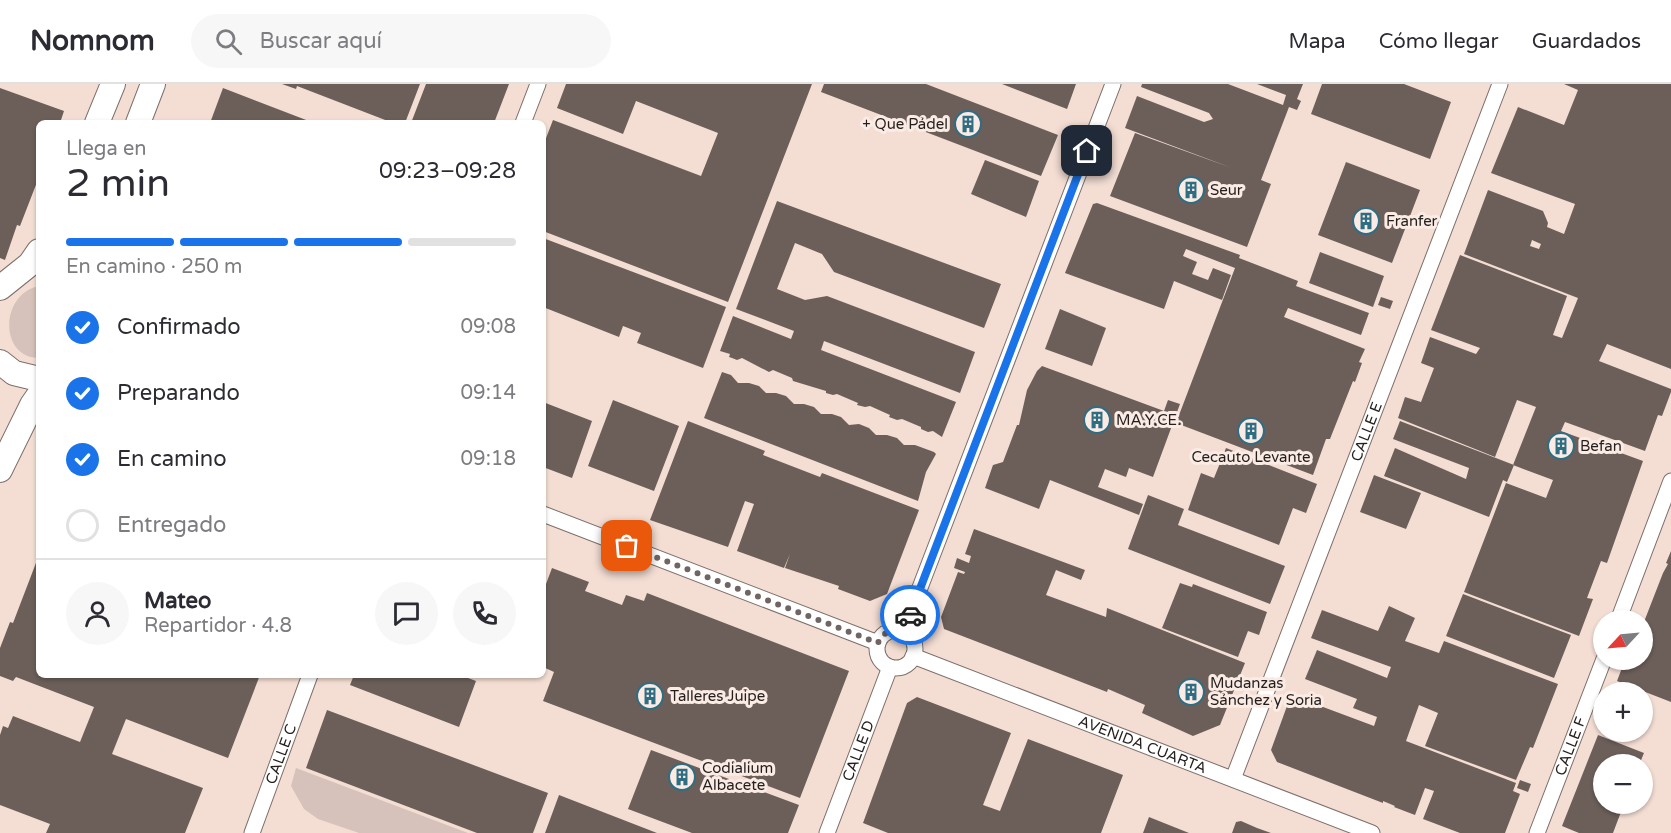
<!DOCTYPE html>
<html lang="es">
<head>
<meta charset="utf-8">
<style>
	body { margin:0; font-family:"Varela Round",sans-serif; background:#f7f7f7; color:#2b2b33; height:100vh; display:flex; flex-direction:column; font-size:22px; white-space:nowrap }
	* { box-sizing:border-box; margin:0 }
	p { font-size:20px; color:#7c7c81 }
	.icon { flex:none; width:33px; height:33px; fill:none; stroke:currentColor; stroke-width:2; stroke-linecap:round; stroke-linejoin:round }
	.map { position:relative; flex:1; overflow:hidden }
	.drawer { position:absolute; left:36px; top:36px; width:510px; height:558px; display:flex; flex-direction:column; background:#fff; border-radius:9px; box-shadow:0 2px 4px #0004 }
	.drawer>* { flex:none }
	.needle { width:39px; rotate:244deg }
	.controls { position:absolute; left:1593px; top:526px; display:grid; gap:12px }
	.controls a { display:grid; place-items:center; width:60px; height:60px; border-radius:50%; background:#fff; box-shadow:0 2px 4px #0004; font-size:30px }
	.pin { position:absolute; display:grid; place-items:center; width:51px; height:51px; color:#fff; margin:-26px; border-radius:12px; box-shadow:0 3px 9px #0006 }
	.courier { position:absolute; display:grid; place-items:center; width:60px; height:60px; margin:-30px; border:4px solid #1a73e8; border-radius:50%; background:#fff; color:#222; box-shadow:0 2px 8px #0007 }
	.head em { font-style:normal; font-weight:600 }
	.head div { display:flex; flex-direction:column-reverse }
	.head { display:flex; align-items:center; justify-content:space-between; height:102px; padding:0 30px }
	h1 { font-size:39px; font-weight:600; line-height:45px }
	.bar { display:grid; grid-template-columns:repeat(4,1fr); gap:9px 6px; align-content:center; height:72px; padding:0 30px }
	.bar i { height:8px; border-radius:4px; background:#e1e1e2 }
	.bar .active { background:#1a73e8 }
	.bar p { grid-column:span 4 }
	.line { display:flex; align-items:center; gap:15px; padding:0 30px; border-top:2px solid #e1e1e2 }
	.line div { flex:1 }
	.round { display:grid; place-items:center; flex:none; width:63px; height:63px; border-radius:32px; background:#f7f7f7 }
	ol { padding:0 30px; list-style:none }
	li { display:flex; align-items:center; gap:18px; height:66px }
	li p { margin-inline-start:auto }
	li .icon { padding:6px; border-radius:50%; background:#1a73e8; color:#fff; stroke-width:4 }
	li:last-child { color:#7c7c81 }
	li i { width:33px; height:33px; border:3px solid #e1e1e2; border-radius:50% }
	header { display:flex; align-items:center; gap:36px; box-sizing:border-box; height:84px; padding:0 30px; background:#fff; border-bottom:2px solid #e1e1e2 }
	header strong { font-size:28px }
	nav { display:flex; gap:33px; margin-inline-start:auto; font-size:21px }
	.search { width:420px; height:54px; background:#f7f7f7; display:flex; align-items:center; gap:15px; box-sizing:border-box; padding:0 21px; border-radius:33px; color:#7c7c81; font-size:22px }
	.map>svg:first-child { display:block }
</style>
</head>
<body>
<header>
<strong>Nomnom</strong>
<div class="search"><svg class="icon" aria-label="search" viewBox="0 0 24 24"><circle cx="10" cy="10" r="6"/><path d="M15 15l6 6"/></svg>Buscar aquí</div>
<nav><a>Mapa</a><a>Cómo llegar</a><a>Guardados</a></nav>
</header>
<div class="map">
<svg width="1671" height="749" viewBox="0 0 1671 749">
	<rect width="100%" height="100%" fill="#faebe5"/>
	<!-- built -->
	<path fill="#f4ded4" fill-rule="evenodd" d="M0 0H1671V749H0ZM39 39H543V591H39ZM1604 537H1642V576H1604ZM1604 609H1642V648H1604ZM1604 681H1642V720H1604Z"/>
	<!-- green -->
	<path fill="#d6c2ba" d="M35 203 39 204V274C0 274 0 214 35 203Z
		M296 684 468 749H359L318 735 304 725 291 702Z"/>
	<!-- building -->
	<path fill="#6c5f5a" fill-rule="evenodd" d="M282 0H420L405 39H393L297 2 296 5Z
		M426 0H509L494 39H411Z
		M566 0H812L728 218 543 147V62L553 36 701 92 718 49 636 17 623 50 557 24Z
		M824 0H926L1058 51 1041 92 821 8Z
		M1002 0H1076L1067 25Z
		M1142 0H1228L1283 21 1286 11 1257 0H1303L1297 15 1301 17 1297 26 1289 23 1261 96 1271 100 1247 163 1110 112 1135 49 1232 84 1125 44 1137 12 1204 38 1213 35 1209 29 1141 3Z
		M1322 0H1404L1451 18 1430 75 1311 30Z
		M1564 0H1671V285L1607 260 1599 277 1671 305V308L1662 332 1658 331 1645 367 1565 338 1561 347 1643 377 1607 479 1601 477 1587 514 1593 515 1579 552 1464 508 1506 399 1546 414 1553 396 1513 381 1536 323 1517 316 1495 373 1398 334 1405 313 1421 318 1434 284 1421 279 1430 253 1476 270 1480 264 1431 246 1460 171 1567 212 1553 251 1562 254 1578 214 1464 170 1488 106 1543 127 1548 139 1547 143 1564 150 1575 120 1491 89 1518 23 1564 41 1578 6ZM1532 156 1541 160 1539 165 1530 162Z
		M0 4 64 27 60 39H39V93L20 142 17 141 5 176 0 174Z
		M223 4 314 39H210Z
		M985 76 1039 97 1026 133 971 110Z
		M1346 78 1420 106 1392 179 1318 151Z
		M777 117 1001 200 984 244 834 188 822 170 795 159 777 205 805 216 827 212 975 268 960 309 824 257 821 266 956 318 942 353 933 347 928 348 921 345V343L902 335 897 336 889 333 890 331 870 322 865 323 857 321 858 319 837 310 833 311 826 309V307L793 297 792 294 773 286 769 288 742 274 737 276 732 274 729 273 730 270 720 267 733 232 791 255 794 247 736 225Z
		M1097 119 1240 171 1239 174 1298 197 1296 202 1369 229 1361 251 1288 224 1284 233 1365 265 1359 278 1362 279 1355 298 1353 297 1330 355H1326L1313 391 1176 339 1235 184 1186 165 1183 172 1197 178 1192 190 1208 196 1213 184 1231 191 1222 216 1174 197 1164 225 1065 189 1093 120Z
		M543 154 726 223 703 284 637 259 641 249 623 242 619 253 543 223Z
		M1320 168 1384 192 1373 223 1309 199Z
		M1381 213 1393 217 1390 225 1378 221Z
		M1060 225 1106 244 1092 282 1045 265Z
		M1042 282 1164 327 1168 316 1180 320 1153 393 1129 384 1126 393 1105 385 1098 403 1143 420 1139 431 1050 396 1039 425 985 404 993 381 1003 378 1017 341H1019L1027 306 1037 287Z
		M722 288 731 291 738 299H749L759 302 766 309H776L786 312 794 320H804L814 323 821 330H832L841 333 849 341 859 340 869 344 876 351H887L897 354 904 361H915L934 368 936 370 926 388 918 417 704 334Z
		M613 316 679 342 654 407 588 382Z
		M543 318 592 337 572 394 543 383Z
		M688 337 765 367 763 371 820 393 822 389 919 426 887 510 870 517 838 505 839 502 785 484 790 470 784 484 737 467 754 420 745 417 728 463 650 436Z
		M1400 337 1514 381 1507 398 1503 396 1489 433 1384 392 1395 364 1466 395 1469 384 1393 355Z
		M1226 364 1317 400 1306 429 1293 424 1279 461 1188 426 1201 389 1214 394Z
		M1374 391 1421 409 1406 445 1360 428Z
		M1148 411 1184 425 1178 441 1285 482 1270 520 1128 465Z
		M974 445 1085 486 1081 496 1056 486 1046 511 1106 533 1107 524 1245 579 1220 641 1193 652 1142 629 1145 621 1108 605 1107 608 944 545 941 533 958 488 964 490 965 488 954 484 957 474 969 479 971 472 965 470Z
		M1671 467V618L1617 597 1625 576H1642V543L1663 489 1668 480 1666 479Z
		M39 471V591H260L228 674 126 635 112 670 203 704 185 749H46L50 740 0 721V651L3 642 8 644 13 632 80 658 94 623 16 593 13 597 0 592V564L10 538 13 539Z
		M552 484 589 498 585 507 622 521 626 511 644 517 647 509 849 587 800 714 543 617 554 588 543 583V508Z
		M1180 499 1192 503 1193 500 1267 528 1259 551 1248 547 1238 573 1162 544Z
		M1463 510 1571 551 1554 594 1446 552Z
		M1389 522 1415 534 1405 557 1439 569 1444 557 1558 600 1533 664 1530 663 1516 696 1425 662 1438 629 1419 621 1406 657 1516 699 1513 707 1520 710 1505 749H1460L1423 735 1434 707 1425 704 1415 731 1394 723 1395 722 1383 717V719L1277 678 1271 666 1291 611 1374 642 1377 633 1353 624 1357 615 1305 595 1317 566 1387 594 1391 583 1311 554 1322 526 1378 547Z
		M354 591H460L476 597 459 643 350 601Z
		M917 613 1011 649 983 721 1000 727 1028 655 1123 691 1101 749H888L863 739 907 619Z
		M327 626 548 709 533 749H477L306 684Z
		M1598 651 1644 669 1639 681H1604V720H1624L1613 749H1579L1562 742Z
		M651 666 799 721 788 749H692L628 725Z
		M1520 696 1531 700 1528 708 1517 704Z
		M559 711 657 749H545Z
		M1149 733 1189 749H1143Z
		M1241 737 1257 744 1271 749H1232L1236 738Z"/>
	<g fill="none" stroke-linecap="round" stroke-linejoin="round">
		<defs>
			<g id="minor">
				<path d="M523 39 538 0"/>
				<path d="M543 430 878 559"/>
				<path d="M1618 537 1671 397"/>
				<circle cx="896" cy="565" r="19"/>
				<path d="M903 548 1113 0"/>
				<path id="s1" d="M913 572 1372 749"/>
				<path id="s2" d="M1233 695 1500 0"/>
				<path id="s3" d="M252 749 310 591"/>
				<path id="s4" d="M827 749 890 583"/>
				<path id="s5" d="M1537 749 1604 575"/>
			</g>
			<path id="primary" d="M97 39 113 0
				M138 39 153 0
				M0 204 30 180 39 167
				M0 278 14 289 39 295
				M0 386 32 321 39 311"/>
		</defs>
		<!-- minor casing -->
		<use href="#minor" stroke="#7c6f6a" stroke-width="17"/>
		<!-- primary casing -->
		<use href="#primary" stroke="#7c6f6a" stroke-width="26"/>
		<!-- minor -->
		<use href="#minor" stroke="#fff" stroke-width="15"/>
		<!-- primary -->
		<use href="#primary" stroke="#fff" stroke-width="24"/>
	</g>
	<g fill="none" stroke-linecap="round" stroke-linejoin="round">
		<!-- done -->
		<path stroke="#6f6663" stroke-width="6" stroke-dasharray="0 10.8" d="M627 462 878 559C883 548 892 544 903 548L910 531"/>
		<!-- route -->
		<path stroke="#1a73e8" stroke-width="8" d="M910 531 1087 67"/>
	</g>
	<!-- icons -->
	<defs>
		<symbol id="building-ring" viewBox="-11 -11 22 22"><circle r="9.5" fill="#faebe5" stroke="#2f6d83" stroke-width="1.5"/><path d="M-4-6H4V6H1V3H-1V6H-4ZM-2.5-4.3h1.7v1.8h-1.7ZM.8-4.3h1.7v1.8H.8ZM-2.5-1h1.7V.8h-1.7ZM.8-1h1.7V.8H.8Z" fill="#2f6d83"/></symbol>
	</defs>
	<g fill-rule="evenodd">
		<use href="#building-ring" x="953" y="25" width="30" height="30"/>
		<use href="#building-ring" x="1176" y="91" width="30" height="30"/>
		<use href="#building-ring" x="1351" y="122" width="30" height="30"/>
		<use href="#building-ring" x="1082" y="321" width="30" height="30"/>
		<use href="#building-ring" x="1236" y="332" width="30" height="30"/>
		<use href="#building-ring" x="1546" y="347" width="30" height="30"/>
		<use href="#building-ring" x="1176" y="593" width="30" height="30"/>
		<use href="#building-ring" x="635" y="597" width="30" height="30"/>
		<use href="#building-ring" x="667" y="678" width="30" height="30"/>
	</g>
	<g text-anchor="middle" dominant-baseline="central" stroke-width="6" stroke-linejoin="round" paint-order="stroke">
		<!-- poi labels -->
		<g font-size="15" fill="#241f1d" stroke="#faebe5" text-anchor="start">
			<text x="948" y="40" text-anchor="end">+ Que Pádel</text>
			<text x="1210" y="106">Seur</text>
			<text x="1386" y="137">Franfer</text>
			<text x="1116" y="336">MA.Y.CE.</text>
			<text x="1580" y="362">Befan</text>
			<text x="1251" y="373" text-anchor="middle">Cecauto Levante</text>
			<text x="1210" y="599">Mudanzas<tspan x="1210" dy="17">Sánchez y Soria</tspan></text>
			<text x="670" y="612">Talleres Juipe</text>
			<text x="702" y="684">Codialium<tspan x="702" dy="17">Albacete</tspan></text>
		</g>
		<!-- street labels -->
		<g font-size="15" fill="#241f1d" stroke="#faebe5">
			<text stroke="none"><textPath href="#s2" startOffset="372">CALLE E</textPath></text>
			<text stroke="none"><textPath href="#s1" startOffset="246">AVENIDA CUARTA</textPath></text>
			<text stroke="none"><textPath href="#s5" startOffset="93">CALLE F</textPath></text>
			<text stroke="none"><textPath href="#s4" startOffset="88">CALLE D</textPath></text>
			<text stroke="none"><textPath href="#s3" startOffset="84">CALLE C</textPath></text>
		</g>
	</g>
</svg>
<div class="controls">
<a><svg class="needle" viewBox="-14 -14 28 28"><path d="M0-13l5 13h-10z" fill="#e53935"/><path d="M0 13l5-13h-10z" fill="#7c7c81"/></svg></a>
<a>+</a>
<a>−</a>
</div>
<div class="pin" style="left:627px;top:462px;background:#ea580c"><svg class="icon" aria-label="bag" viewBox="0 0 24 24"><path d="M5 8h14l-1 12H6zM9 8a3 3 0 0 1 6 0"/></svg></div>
<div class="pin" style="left:1087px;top:67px;background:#1f2937"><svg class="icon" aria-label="home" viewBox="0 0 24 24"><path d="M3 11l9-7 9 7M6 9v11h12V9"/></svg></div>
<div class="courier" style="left:910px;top:531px"><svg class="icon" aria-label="car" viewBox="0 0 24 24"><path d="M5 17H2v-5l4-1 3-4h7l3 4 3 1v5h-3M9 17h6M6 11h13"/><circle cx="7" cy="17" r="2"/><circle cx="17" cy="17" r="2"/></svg></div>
<section class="drawer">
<div class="head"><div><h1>2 min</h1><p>Llega en</p></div><em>09:23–09:28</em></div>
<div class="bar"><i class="active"></i><i class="active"></i><i class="active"></i><i></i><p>En camino · 250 m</p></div>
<ol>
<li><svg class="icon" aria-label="check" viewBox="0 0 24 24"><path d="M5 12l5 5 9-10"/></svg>Confirmado<p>09:08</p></li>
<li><svg class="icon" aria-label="check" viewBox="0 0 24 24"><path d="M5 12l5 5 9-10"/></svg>Preparando<p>09:14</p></li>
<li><svg class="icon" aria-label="check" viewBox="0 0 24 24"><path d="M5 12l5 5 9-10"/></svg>En camino<p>09:18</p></li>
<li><i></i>Entregado</li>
</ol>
<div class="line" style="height:108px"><a class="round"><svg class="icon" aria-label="person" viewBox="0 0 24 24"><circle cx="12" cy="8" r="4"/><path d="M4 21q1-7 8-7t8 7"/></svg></a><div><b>Mateo</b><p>Repartidor · 4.8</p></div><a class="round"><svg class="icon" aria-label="chat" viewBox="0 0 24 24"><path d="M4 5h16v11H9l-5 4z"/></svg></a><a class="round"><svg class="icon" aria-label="phone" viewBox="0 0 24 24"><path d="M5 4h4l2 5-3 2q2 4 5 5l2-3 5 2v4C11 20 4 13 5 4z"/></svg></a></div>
</section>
</div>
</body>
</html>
